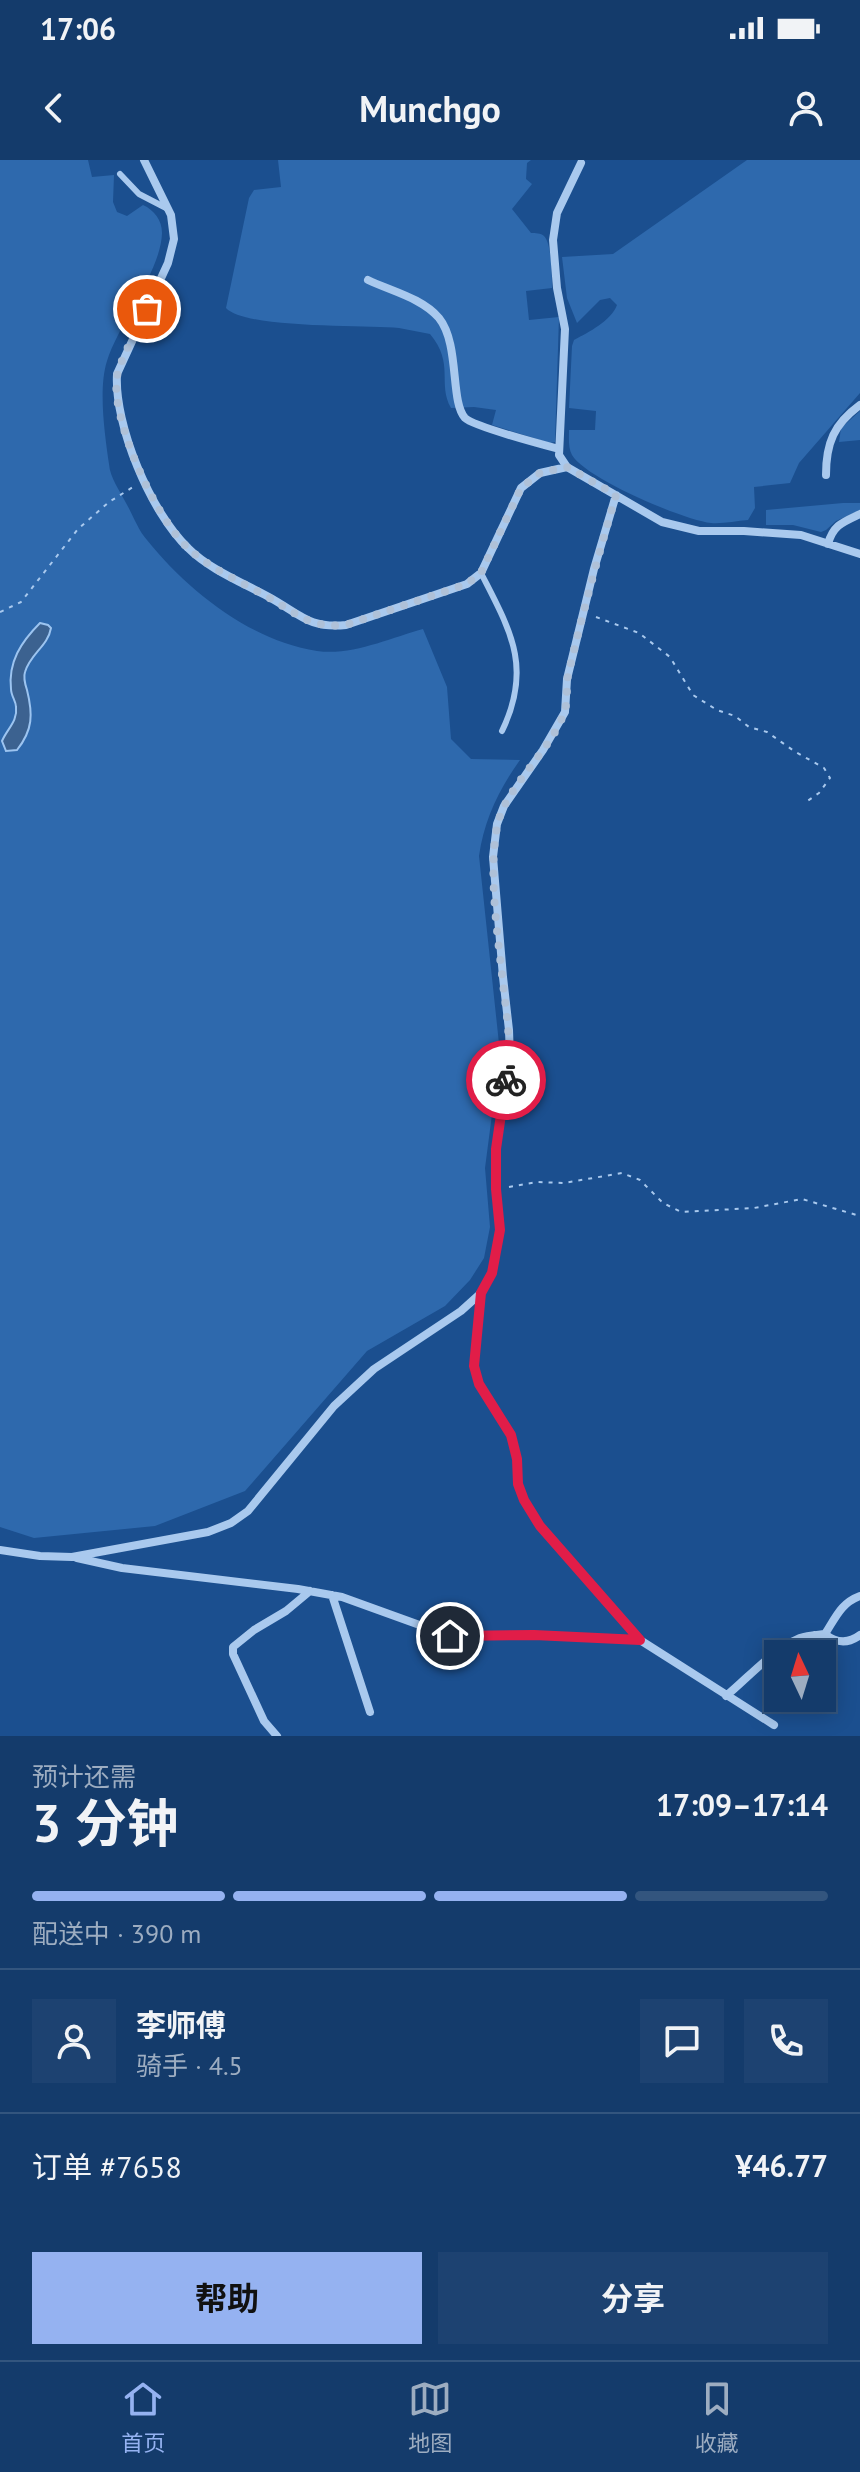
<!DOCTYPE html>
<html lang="zh">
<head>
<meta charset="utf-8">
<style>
	body { margin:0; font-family:"PT Sans","Noto Sans SC",sans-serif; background:#1d4271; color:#f1f3f6; height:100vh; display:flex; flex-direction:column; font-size:30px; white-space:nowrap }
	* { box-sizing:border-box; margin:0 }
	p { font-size:26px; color:#9dadc1 }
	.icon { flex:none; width:44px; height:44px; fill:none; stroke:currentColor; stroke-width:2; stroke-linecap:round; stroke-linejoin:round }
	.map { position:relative; height:1576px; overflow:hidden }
	.sheet { display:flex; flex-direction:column; background:#143b6b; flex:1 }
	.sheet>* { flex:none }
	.needle { width:52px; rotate:356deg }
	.controls { position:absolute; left:764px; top:1480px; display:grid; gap:16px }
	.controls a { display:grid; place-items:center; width:72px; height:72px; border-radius:0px; background:#143b6b; box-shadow:0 4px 20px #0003,0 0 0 2px #33557e; font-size:40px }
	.pin { position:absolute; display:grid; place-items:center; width:68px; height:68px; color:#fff; margin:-34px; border:4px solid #fff; border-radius:50%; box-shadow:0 2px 8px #0007 }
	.courier { position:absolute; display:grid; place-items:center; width:80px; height:80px; margin:-40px; border:6px solid #e11d48; border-radius:50%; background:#fff; color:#222; box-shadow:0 2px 10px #0007 }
	.overview em { font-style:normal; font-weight:700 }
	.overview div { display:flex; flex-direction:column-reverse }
	.overview { display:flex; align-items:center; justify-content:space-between; height:136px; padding:0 32px }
	h1 { font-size:52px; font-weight:700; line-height:60px }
	.bar { display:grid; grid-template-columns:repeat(4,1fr); gap:12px 8px; align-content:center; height:96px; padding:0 32px }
	.bar i { height:10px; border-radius:6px; background:#33557e }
	.bar .active { background:#95b2f1 }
	.bar p { grid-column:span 4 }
	.line { display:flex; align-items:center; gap:20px; padding:0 32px; border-top:2px solid #33557e }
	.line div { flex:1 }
	.round { display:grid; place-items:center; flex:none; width:84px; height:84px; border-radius:0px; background:#1d4271 }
	.cta { display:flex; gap:16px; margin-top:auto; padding:16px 32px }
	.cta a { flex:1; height:92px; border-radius:0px; background:#95b2f1; color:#111; font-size:32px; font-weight:700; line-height:92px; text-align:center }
	.cta a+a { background:#1d4271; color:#f1f3f6 }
	.status { display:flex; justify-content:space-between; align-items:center; height:56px; padding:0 40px; background:#143b6b; direction:ltr }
	.status svg { height:22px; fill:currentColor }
	header { display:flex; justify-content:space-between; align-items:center; height:104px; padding:0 32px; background:#143b6b; font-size:36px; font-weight:700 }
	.tab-bar { display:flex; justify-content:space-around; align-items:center; height:112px; border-top:2px solid #33557e; background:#143b6b; font-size:22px; color:#9dadc1 }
	.tab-bar a { display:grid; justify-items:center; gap:4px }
	.tab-bar .active { color:#95b2f1 }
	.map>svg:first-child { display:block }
</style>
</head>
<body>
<div class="status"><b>17:06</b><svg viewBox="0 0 49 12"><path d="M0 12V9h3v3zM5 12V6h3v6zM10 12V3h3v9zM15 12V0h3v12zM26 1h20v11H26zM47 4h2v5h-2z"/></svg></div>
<header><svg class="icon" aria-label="back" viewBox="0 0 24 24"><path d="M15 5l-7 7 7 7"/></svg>Munchgo<svg class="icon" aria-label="person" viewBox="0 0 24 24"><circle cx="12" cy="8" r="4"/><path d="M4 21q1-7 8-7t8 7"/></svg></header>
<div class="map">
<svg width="860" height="1576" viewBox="0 0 860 1576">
	<rect width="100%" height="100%" fill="#1b4f8f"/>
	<!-- green -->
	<path fill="#2e69ad" d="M0 0H88L92 17 114 15 113 42 117 52 127 56 143 45C154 50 162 60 162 73 161 111 119 163 107 201 98 229 105 276 109 304 110 318 120 331 126 343 133 355 138 370 147 380 188 431 251 481 317 491 352 496 390 478 423 469L447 527 451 579 471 599 520 600C499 629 484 660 479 696L500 893 485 1008 490 1067 484 1098 470 1120 445 1146 367 1191 245 1331 155 1366 34 1378 0 1367Z
		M278 0H531L527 3 526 19 532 24 512 49 531 73C535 73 541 73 544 76 552 84 552 117 552 128L526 131 529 160 559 157 555 282 550 283 492 265 496 250 474 247 451 248C437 223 455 204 430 174 420 172 409 170 399 168 366 165 245 169 226 148L249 38 254 30 281 27Z
		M747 0H860V233L799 303 790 323 754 327 755 348 748 360C736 361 722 364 711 363 683 360 585 318 572 295 568 288 569 277 569 270H595L596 251 569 248 572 186 574 180C589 172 611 161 617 145L610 138 600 140 577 163 567 138 562 97 613 94Z
		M860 251V280L839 282 841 268Z
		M843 343H860V350L836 361 826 370 821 372 793 365H766V350Z"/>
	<!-- water -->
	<path fill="#3c6290" stroke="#9cc4f0" stroke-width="2" d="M40 463 48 465 51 468C48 486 30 494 25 512 23 518 25 524 27 530 33 554 33 570 17 590L6 591 2 581C7 569 18 561 16 547 16 541 11 536 11 529 8 502 21 482 40 463Z"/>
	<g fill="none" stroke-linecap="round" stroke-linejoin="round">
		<!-- path -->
		<path stroke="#a9c9ee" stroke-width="2" stroke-dasharray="4 6" stroke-linecap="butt" d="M0 452 21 442 78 369 109 342 133 327
			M596 457 639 473 670 497 693 535 717 550 735 556 749 567 767 572 794 591 824 608 830 618 819 633 806 642
			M509 1027 537 1022 564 1023 622 1013 640 1020 663 1043 681 1052 754 1048 802 1039 860 1056"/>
		<!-- lane -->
		<path stroke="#a9c9ee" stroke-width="6" d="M120 14 139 34 168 49
			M481 413C510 470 533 507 502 571"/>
		<!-- street -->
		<path stroke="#a9c9ee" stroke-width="8" d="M144 0 171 55 174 79 168 103 117 214C114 265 151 353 188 388 209 409 241 422 267 436 299 453 308 469 346 465L467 424 481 413 521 328 540 313 567 307
			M581 3 557 53 553 80 557 128 565 169 559 295 567 307 662 362 699 371H744L801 375 860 394
			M368 120C391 131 422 138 439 158 460 184 450 242 465 258 473 266 544 285 559 289
			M826 315C826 283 834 264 860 245
			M828 384C833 365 843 362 860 354
			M481 1133 474 1206 479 1224 511 1275 517 1299 518 1324 524 1340 540 1366 640 1480 774 1565
			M0 1390 40 1396 72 1397 208 1372 231 1363 248 1351 334 1246 374 1209 461 1151 481 1133 492 1113 500 1070 496 1029V989L510 899 509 870 503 817 493 697 497 664 504 646 543 590 565 552 567 519 594 409 616 335
			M77 1398 122 1408 298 1429 342 1437 450 1476 534 1475 640 1480
			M332 1435 370 1552
			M825 1474C836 1457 841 1443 860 1436
			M814 1475 819 1494
			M766 1502 778 1530
			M822 1505V1516
			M726 1536C750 1516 772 1490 800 1478 808 1475 817 1475 825 1474 836 1483 848 1484 860 1475
			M277 1576 264 1561 233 1494V1487L254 1470 286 1451 310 1431"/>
	</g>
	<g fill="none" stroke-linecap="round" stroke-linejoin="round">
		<!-- done -->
		<path stroke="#afc1d8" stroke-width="8" stroke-dasharray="0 14.4" d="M147 149C139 166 119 201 117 217 110 259 157 361 189 389 209 408 238 420 262 434 295 451 307 469 346 465L467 424 481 413 521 328 540 313 567 307 616 335C599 393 583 452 569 511 565 524 569 540 564 553 551 591 504 628 497 667 488 713 498 777 503 824 507 857 512 887 506 920"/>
		<!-- route -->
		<path stroke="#e11d48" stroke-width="10" d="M450 1476 534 1475 640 1480 540 1366 524 1340 518 1324 517 1299 511 1275 479 1224 474 1206 481 1133 492 1113 500 1070 496 1029V989L506 920"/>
	</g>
</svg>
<div class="controls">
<a><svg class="needle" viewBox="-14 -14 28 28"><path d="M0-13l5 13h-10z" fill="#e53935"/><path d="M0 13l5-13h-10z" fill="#9dadc1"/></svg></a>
</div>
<div class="pin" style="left:147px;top:149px;background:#ea580c"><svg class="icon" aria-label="bag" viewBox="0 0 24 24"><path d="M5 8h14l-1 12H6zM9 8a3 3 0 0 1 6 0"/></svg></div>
<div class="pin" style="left:450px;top:1476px;background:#1f2937"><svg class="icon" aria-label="home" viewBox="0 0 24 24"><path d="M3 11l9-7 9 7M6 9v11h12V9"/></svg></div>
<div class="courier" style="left:506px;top:920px"><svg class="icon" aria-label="bike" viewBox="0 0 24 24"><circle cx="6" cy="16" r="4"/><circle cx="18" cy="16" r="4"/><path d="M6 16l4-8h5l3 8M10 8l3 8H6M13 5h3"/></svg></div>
</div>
<section class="sheet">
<div class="overview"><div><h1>3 分钟</h1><p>预计还需</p></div><em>17:09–17:14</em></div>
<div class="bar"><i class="active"></i><i class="active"></i><i class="active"></i><i></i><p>配送中 · 390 m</p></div>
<div class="line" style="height:144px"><a class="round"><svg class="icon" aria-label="person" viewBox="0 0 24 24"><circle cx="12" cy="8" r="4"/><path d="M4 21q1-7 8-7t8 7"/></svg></a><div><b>李师傅</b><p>骑手 · 4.5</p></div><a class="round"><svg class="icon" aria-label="chat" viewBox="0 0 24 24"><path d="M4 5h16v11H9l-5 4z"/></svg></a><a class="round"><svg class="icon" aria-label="phone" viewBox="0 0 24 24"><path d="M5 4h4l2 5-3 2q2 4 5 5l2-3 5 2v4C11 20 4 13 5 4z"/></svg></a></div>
<div class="line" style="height:104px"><div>订单 #7658</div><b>¥46.77</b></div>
<div class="cta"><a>帮助</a><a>分享</a></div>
</section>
<nav class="tab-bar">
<a class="active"><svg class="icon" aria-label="home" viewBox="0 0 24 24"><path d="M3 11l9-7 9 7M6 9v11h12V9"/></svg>首页</a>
<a><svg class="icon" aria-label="map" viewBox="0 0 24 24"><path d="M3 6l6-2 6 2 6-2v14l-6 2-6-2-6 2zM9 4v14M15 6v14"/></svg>地图</a>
<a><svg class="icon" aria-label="saved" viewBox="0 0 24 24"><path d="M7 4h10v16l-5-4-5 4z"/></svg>收藏</a>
</nav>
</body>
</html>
